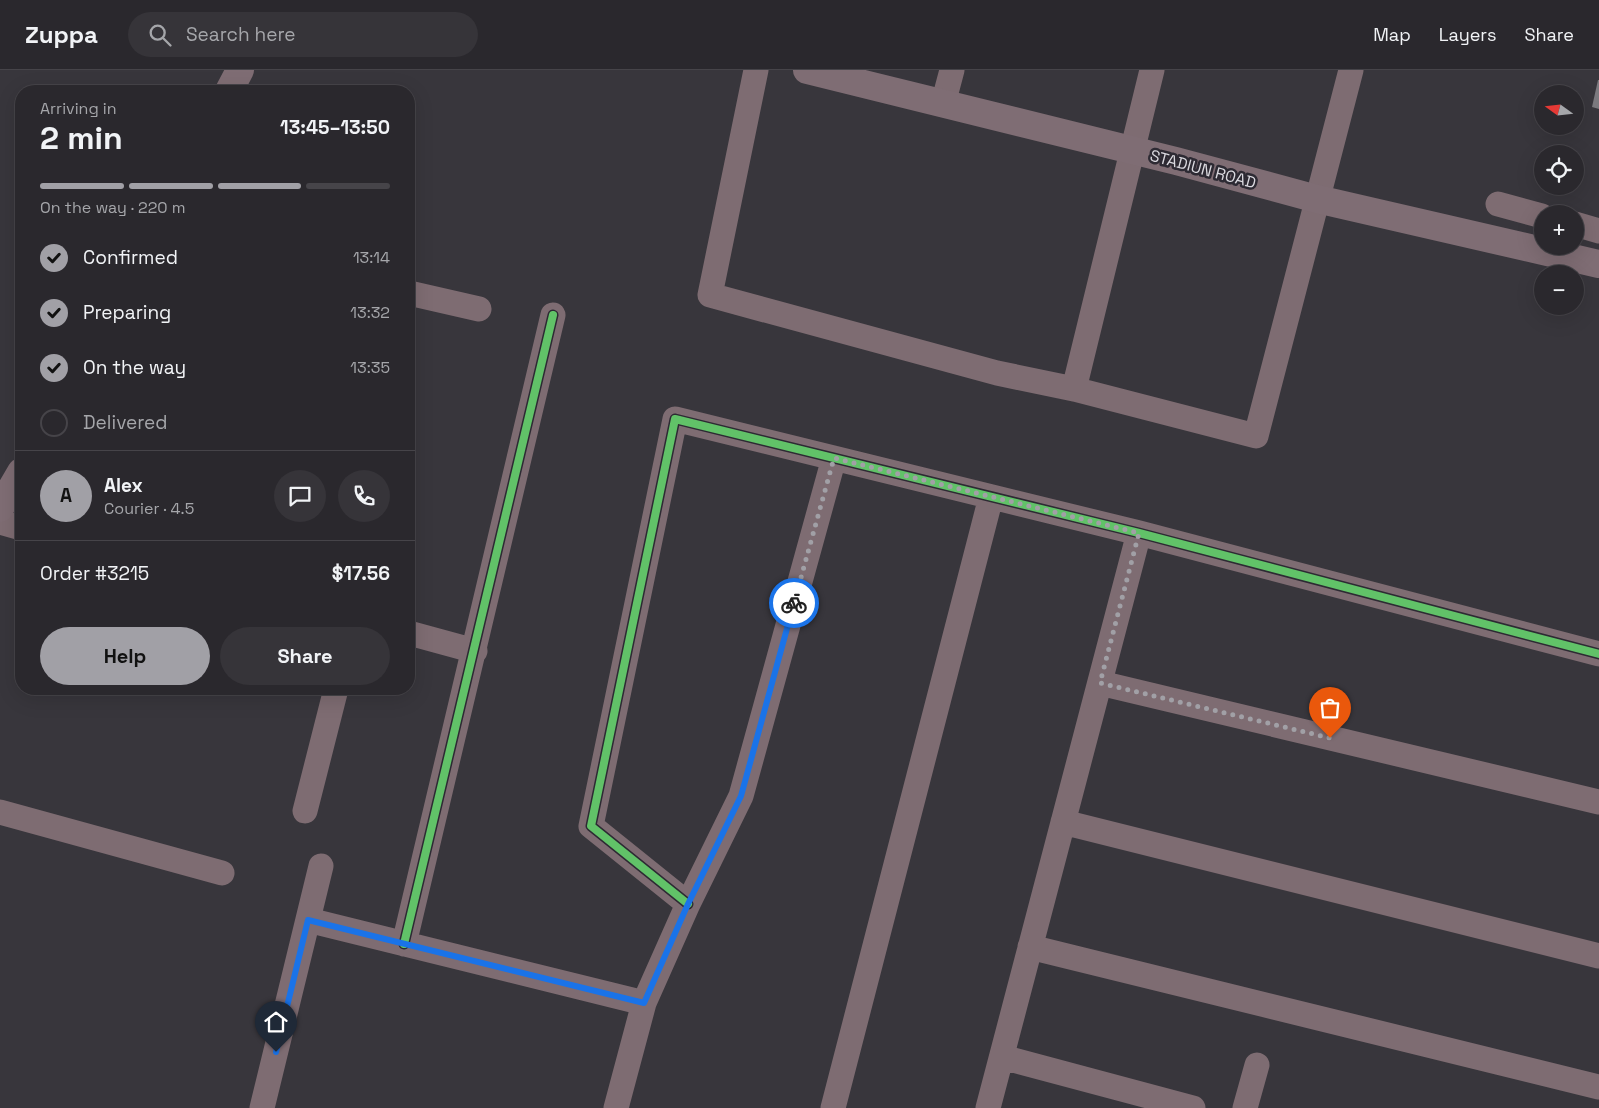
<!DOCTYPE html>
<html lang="en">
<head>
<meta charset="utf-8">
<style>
	body { margin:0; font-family:"Space Grotesk",sans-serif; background:#363439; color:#f1f3f6; height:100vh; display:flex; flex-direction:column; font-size:19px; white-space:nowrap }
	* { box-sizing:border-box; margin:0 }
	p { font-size:16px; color:#a5a6aa }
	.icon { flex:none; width:28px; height:28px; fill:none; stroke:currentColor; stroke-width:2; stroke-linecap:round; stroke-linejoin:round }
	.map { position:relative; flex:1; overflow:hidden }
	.side { position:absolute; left:15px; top:15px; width:400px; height:610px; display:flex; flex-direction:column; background:#2a282d; border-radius:20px; box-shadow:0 5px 20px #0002,0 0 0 1px #464449 }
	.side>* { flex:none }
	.needle { width:32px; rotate:285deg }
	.fabs { position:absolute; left:1534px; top:15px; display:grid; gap:10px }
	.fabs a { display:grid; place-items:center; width:50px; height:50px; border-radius:50%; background:#2a282d; box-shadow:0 5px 20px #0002,0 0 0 1px #464449; font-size:25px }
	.pin { position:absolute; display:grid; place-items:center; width:42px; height:42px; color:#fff; margin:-51px -21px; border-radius:50% 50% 50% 0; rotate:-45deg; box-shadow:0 0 5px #0007 }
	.pin .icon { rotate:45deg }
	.courier { position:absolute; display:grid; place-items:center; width:50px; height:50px; margin:-25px; border:4px solid #1a73e8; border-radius:50%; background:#fff; color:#222; box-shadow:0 1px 6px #0007 }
	.headline em { font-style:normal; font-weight:800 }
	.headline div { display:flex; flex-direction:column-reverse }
	.headline { display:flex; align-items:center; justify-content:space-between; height:85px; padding:0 25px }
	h1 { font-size:32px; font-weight:800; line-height:38px }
	.bar { display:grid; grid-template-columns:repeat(4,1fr); gap:8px 5px; align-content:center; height:60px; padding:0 25px }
	.bar i { height:6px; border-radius:4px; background:#464449 }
	.bar .active { background:#a1a0a6 }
	.bar p { grid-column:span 4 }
	.line { display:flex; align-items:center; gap:12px; padding:0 25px; border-top:1px solid #464449 }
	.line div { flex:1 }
	.round { display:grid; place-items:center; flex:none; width:52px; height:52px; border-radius:26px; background:#363439 }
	ol { padding:0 25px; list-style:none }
	li { display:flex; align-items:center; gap:15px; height:55px }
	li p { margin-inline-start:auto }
	li .icon { padding:5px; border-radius:50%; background:#a1a0a6; color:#111; stroke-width:4 }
	li:last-child { color:#a5a6aa }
	li i { width:28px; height:28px; border:2px solid #464449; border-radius:50% }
	.primary-button { display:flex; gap:10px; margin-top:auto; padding:10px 25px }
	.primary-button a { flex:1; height:58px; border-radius:30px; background:#a1a0a6; color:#111; font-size:20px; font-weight:800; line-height:58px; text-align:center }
	.primary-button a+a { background:#363439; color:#f1f3f6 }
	header { display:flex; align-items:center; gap:30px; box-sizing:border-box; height:70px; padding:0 25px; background:#2a282d; border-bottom:1px solid #464449 }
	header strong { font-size:24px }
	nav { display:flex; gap:28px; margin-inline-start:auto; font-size:18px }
	.search { width:350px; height:45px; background:#363439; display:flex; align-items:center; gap:12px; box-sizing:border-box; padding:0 18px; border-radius:28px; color:#a5a6aa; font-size:19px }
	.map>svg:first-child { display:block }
</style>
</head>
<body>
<header>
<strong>Zuppa</strong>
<div class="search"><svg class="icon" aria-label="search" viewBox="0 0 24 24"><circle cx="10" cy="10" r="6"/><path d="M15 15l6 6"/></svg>Search here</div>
<nav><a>Map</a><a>Layers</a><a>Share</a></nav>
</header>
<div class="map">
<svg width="1599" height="1038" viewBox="0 0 1599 1038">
	<rect width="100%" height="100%" fill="#38363c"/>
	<!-- building -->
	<path fill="#7c7a7f" d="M1598 10H1599V39L1592 37Z"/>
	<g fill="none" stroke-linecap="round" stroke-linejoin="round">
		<!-- street -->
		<path stroke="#7e6c72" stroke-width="25" d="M756 0 710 225 997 303 1074 319 1256 366 1351 0
			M943 34 952 0
			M1498 134 1542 146
			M1575 154 1599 161
			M409 223 479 239
			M1074 319 1152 0
			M0 452 21 458
			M409 563 475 581
			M1100 613 1599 732
			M305 741 336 619
			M0 742 222 803
			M1063 752 1599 886
			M688 834 591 756 675 349 1139 463 1599 584
			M308 850 644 933
			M404 874 553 245
			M1030 877 1599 1017
			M1002 987 1193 1038
			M262 1038 321 796
			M616 1038 644 933 688 834 741 726 834 388
			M833 1038 991 427
			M988 1038 1139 463
			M1245 1038 1257 995"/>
		<!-- secondary -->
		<path stroke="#7f6d74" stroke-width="28" d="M807 0 1176 91 1317 129 1599 194
			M229 21 240 0
			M0 438 21 402"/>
		<defs>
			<path id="cycleway" d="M688 834 591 756 675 349 1139 463 1599 584
				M404 874 553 245"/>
		</defs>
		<!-- cycleway casing -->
		<use href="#cycleway" stroke="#2d2a33" stroke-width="11"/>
		<!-- cycleway -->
		<use href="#cycleway" stroke="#61c268" stroke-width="8"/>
	</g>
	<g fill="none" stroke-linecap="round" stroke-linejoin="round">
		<!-- done -->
		<path stroke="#a1a0a6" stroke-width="5" stroke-dasharray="0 9" d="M794 533 834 388 1139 463 1100 613 1330 668"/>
		<!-- route -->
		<path stroke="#1a73e8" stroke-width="6" d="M276 982 308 850 644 933 688 834 741 726 794 533"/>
	</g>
	<g text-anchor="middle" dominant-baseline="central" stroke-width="5" stroke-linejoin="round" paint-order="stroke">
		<!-- street labels -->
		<g font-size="16" fill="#dad9df" stroke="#2d2a33">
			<text transform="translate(1203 99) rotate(15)">STADIUN ROAD</text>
		</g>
	</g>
</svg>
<div class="fabs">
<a><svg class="needle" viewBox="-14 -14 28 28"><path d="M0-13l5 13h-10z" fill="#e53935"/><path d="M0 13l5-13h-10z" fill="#a5a6aa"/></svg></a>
<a><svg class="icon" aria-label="locate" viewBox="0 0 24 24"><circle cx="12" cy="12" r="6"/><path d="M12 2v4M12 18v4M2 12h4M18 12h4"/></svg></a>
<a>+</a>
<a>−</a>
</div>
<div class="pin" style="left:1330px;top:668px;background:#ea580c"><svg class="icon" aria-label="bag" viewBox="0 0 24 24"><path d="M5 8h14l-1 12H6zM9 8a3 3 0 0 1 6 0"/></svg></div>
<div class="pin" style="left:276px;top:982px;background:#1f2937"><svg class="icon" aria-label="home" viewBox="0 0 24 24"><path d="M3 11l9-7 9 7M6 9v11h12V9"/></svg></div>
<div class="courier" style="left:794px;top:533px"><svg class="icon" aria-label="bike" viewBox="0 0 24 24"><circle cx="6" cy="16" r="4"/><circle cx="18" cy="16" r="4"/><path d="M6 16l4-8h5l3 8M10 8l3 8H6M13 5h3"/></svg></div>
<section class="side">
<div class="headline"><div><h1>2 min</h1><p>Arriving in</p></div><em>13:45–13:50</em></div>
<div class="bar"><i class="active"></i><i class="active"></i><i class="active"></i><i></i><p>On the way · 220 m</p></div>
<ol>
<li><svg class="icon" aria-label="check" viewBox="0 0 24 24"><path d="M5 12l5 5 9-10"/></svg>Confirmed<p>13:14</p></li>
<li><svg class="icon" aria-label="check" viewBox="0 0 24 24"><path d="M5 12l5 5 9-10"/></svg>Preparing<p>13:32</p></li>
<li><svg class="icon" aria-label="check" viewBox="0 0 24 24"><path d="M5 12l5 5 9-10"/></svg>On the way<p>13:35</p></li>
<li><i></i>Delivered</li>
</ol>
<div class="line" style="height:90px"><b class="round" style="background:#a1a0a6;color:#111">A</b><div><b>Alex</b><p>Courier · 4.5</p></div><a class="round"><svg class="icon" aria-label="chat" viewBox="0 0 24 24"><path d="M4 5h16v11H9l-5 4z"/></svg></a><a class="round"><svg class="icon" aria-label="phone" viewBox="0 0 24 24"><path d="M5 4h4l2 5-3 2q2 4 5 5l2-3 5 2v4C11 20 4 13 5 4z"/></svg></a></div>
<div class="line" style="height:65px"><div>Order #3215</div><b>$17.56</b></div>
<div class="primary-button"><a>Help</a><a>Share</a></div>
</section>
</div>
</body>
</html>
